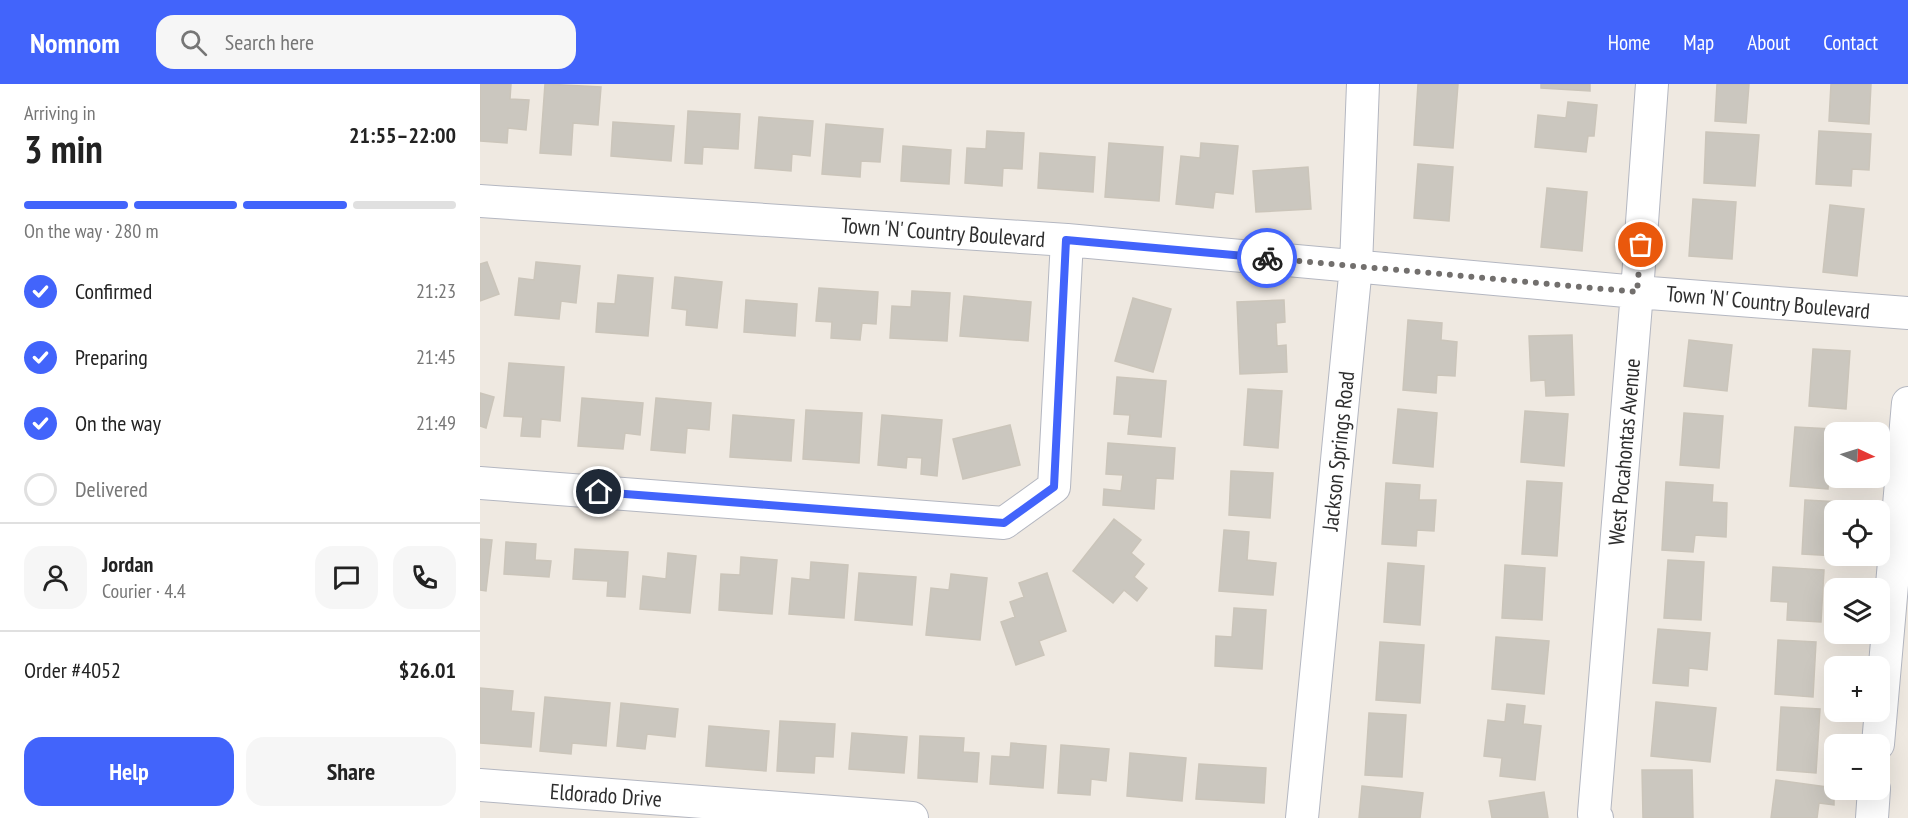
<!DOCTYPE html>
<html lang="en">
<head>
<meta charset="utf-8">
<style>
	body { margin:0; font-family:"PT Sans Narrow",sans-serif; background:#f6f6f6; color:#222; height:100vh; display:flex; flex-direction:column; font-size:22px; white-space:nowrap }
	* { box-sizing:border-box; margin:0 }
	p { font-size:20px; color:#767676 }
	.icon { flex:none; width:33px; height:33px; fill:none; stroke:currentColor; stroke-width:2; stroke-linecap:round; stroke-linejoin:round }
	.map { position:relative; flex:1; overflow:hidden }
	.details { display:flex; flex-direction:column; background:#fff; width:480px }
	.details>* { flex:none }
	.needle { width:39px; rotate:94deg }
	.controls { position:absolute; left:1344px; top:338px; display:grid; gap:12px }
	.controls a { display:grid; place-items:center; width:66px; height:66px; border-radius:12px; background:#fff; box-shadow:0 6px 24px #0002; font-size:30px }
	.pin { position:absolute; display:grid; place-items:center; width:51px; height:51px; color:#fff; margin:-26px; border:3px solid #fff; border-radius:50%; box-shadow:0 2px 6px #0007 }
	.courier { position:absolute; display:grid; place-items:center; width:60px; height:60px; margin:-30px; border:4px solid #4264fb; border-radius:50%; background:#fff; color:#222; box-shadow:0 2px 8px #0007 }
	.head em { font-style:normal; font-weight:700 }
	.head div { display:flex; flex-direction:column-reverse }
	.head { display:flex; align-items:center; justify-content:space-between; height:102px; padding:0 24px }
	h1 { font-size:39px; font-weight:700; line-height:45px }
	.bar { display:grid; grid-template-columns:repeat(4,1fr); gap:9px 6px; align-content:center; height:72px; padding:0 24px }
	.bar i { height:8px; border-radius:4px; background:#e0e0e0 }
	.bar .active { background:#4264fb }
	.bar p { grid-column:span 4 }
	.line { display:flex; align-items:center; gap:15px; padding:0 24px; border-top:2px solid #e0e0e0 }
	.line div { flex:1 }
	.round { display:grid; place-items:center; flex:none; width:63px; height:63px; border-radius:18px; background:#f6f6f6 }
	ol { padding:0 24px; list-style:none }
	li { display:flex; align-items:center; gap:18px; height:66px }
	li p { margin-inline-start:auto }
	li .icon { padding:6px; border-radius:50%; background:#4264fb; color:#fff; stroke-width:4 }
	li:last-child { color:#767676 }
	li i { width:33px; height:33px; border:3px solid #e0e0e0; border-radius:50% }
	.button { display:flex; gap:12px; margin-top:auto; padding:12px 24px }
	.button a { flex:1; height:69px; border-radius:18px; background:#4264fb; color:#fff; font-size:24px; font-weight:700; line-height:69px; text-align:center }
	.button a+a { background:#f6f6f6; color:#222 }
	header { display:flex; align-items:center; gap:36px; box-sizing:border-box; height:84px; padding:0 30px; background:#4264fb; color:#fff }
	header strong { font-size:28px }
	nav { display:flex; gap:33px; margin-inline-start:auto; font-size:21px }
	.search { width:420px; height:54px; background:#f6f6f6; display:flex; align-items:center; gap:15px; box-sizing:border-box; padding:0 21px; border-radius:18px; color:#767676; font-size:22px }
	main { display:flex; flex:1; min-height:0 }
	.map>svg:first-child { display:block }
</style>
</head>
<body>
<header>
<strong>Nomnom</strong>
<div class="search"><svg class="icon" aria-label="search" viewBox="0 0 24 24"><circle cx="10" cy="10" r="6"/><path d="M15 15l6 6"/></svg>Search here</div>
<nav><a>Home</a><a>Map</a><a>About</a><a>Contact</a></nav>
</header>
<main>
<section class="details">
<div class="head"><div><h1>3 min</h1><p>Arriving in</p></div><em>21:55–22:00</em></div>
<div class="bar"><i class="active"></i><i class="active"></i><i class="active"></i><i></i><p>On the way · 280 m</p></div>
<ol>
<li><svg class="icon" aria-label="check" viewBox="0 0 24 24"><path d="M5 12l5 5 9-10"/></svg>Confirmed<p>21:23</p></li>
<li><svg class="icon" aria-label="check" viewBox="0 0 24 24"><path d="M5 12l5 5 9-10"/></svg>Preparing<p>21:45</p></li>
<li><svg class="icon" aria-label="check" viewBox="0 0 24 24"><path d="M5 12l5 5 9-10"/></svg>On the way<p>21:49</p></li>
<li><i></i>Delivered</li>
</ol>
<div class="line" style="height:108px"><a class="round"><svg class="icon" aria-label="person" viewBox="0 0 24 24"><circle cx="12" cy="8" r="4"/><path d="M4 21q1-7 8-7t8 7"/></svg></a><div><b>Jordan</b><p>Courier · 4.4</p></div><a class="round"><svg class="icon" aria-label="chat" viewBox="0 0 24 24"><path d="M4 5h16v11H9l-5 4z"/></svg></a><a class="round"><svg class="icon" aria-label="phone" viewBox="0 0 24 24"><path d="M5 4h4l2 5-3 2q2 4 5 5l2-3 5 2v4C11 20 4 13 5 4z"/></svg></a></div>
<div class="line" style="height:78px"><div>Order #4052</div><b>$26.01</b></div>
<div class="button"><a>Help</a><a>Share</a></div>
</section>
<div class="map">
<svg width="1428" height="734" viewBox="0 0 1428 734">
	<rect width="100%" height="100%" fill="#efe9e1"/>
	<!-- building -->
	<path fill="#cbc7bf" stroke="#cbc5ba" stroke-width="1.5" d="M0 0H31L30 15 49 16 46 46 28 44 27 59 0 57Z
		M65 0 121 3 118 41 93 39 91 71 60 69Z
		M938 0H978L973 64 934 61Z
		M1061 0H1110V7L1061 4Z
		M1237 0H1269L1266 39 1235 37Z
		M1351 0H1391L1389 40 1349 37Z
		M1088 18 1117 21 1114 52H1108L1106 68 1055 63 1058 31 1086 34Z
		M208 27 260 30 258 65 223 63 222 80 205 79Z
		M279 33 333 37 330 72 312 70 311 87 275 84Z
		M133 38 194 42 191 77 131 72Z
		M346 40 403 45 400 78 381 77 380 93 342 90Z
		M507 47 544 49 542 85 523 84 522 102 485 99 487 64 506 65Z
		M1339 47 1391 50 1389 86 1372 85 1371 102 1336 100Z
		M1226 48 1279 51 1275 102 1224 99Z
		M629 59 683 63 679 117 625 113Z
		M721 59 758 62 753 110 735 108 733 124 696 120 701 72 720 74Z
		M423 62 471 66 469 100 421 97Z
		M560 69 615 73 613 108 558 104Z
		M938 80 973 83 969 137 934 134Z
		M828 83 831 125 776 128 773 87Z
		M1067 104 1107 108 1102 167 1061 163Z
		M1213 115 1256 118 1252 175 1209 172Z
		M1350 121 1384 125 1377 192 1343 188Z
		M7 178 19 210 0 217V180Z
		M56 178 100 182 96 219 81 217 79 235 35 231 39 194 54 196Z
		M138 191 173 194 168 252 116 248 118 219 135 220Z
		M195 193 242 198 237 244 206 241 207 226 192 224Z
		M339 204 398 208 396 240 382 239 380 256 351 254 352 238 336 237Z
		M432 207 470 209 467 257 410 254 412 222 431 223Z
		M484 212 551 218 548 257 480 252Z
		M653 214 691 225 673 288 635 277Z
		M266 216 317 220 315 252 264 248Z
		M804 216 805 238 796 239 797 262 806 261 807 288 760 290 757 218Z
		M928 236 962 239 961 256 977 258 975 292 957 291 956 309 923 306Z
		M1092 251 1094 311 1066 312 1065 296 1051 297 1049 252Z
		M1209 256 1252 261 1247 307 1204 302Z
		M1333 265 1370 267 1366 325 1329 322Z
		M29 279 84 283 80 337 61 335 60 353 41 352 43 333 24 332Z
		M637 293 686 297 681 353 648 350 650 331 634 330Z
		M768 305 802 307 798 364 764 361Z
		M0 309 14 313 6 344 0 342Z
		M102 314 163 319 160 351 145 349 143 365 98 362Z
		M176 314 231 319 229 346 207 344 205 369 171 366Z
		M918 325 957 329 953 383 913 379Z
		M326 326 382 329 379 379 323 375Z
		M1045 327 1088 330 1084 382 1041 378Z
		M1204 329 1243 332 1239 384 1200 381Z
		M253 331 314 336 311 377 250 373Z
		M402 331 462 336 457 392 441 390 442 374 427 373 426 384 398 381Z
		M530 341 540 381 483 395 473 355Z
		M1315 343 1352 345 1348 405 1310 402Z
		M628 359 695 364 693 395 676 394 674 425 623 421 624 405 641 407 643 391 626 390Z
		M751 387 793 389 790 434 749 431Z
		M1047 397 1082 399 1077 472 1042 470Z
		M1186 398 1233 401 1232 418 1247 419 1246 453 1215 451 1213 468 1182 466Z
		M906 399 940 401 939 416H956L954 447 937 446 936 462 902 460Z
		M1325 416 1378 419V426H1354V471L1358 472 1322 470Z
		M634 435 661 456 651 469 664 480 654 493 667 504 657 517 644 506 633 519 593 487Z
		M744 446 769 448 767 476 796 479 793 511 739 507Z
		M0 455 12 456 6 507 0 506Z
		M26 458 56 460 55 476 71 477 69 493 24 490Z
		M95 465 148 468 145 513 127 512 128 497 93 495Z
		M188 469 216 472 210 529 160 525 163 492 186 495Z
		M261 473 297 476 292 530 239 526 241 490 260 491Z
		M1188 476 1224 478 1221 536 1184 534Z
		M331 478 368 481 364 534 309 530 312 494 330 496Z
		M908 479 944 482 940 541 904 538Z
		M1025 481 1065 484 1062 536 1022 534Z
		M1293 483 1344 486 1341 538 1307 536 1308 518 1291 517Z
		M379 489 436 493 432 541 375 536Z
		M567 489 586 547 559 557 564 571 536 581 521 538 535 533 530 518 544 513 539 499Z
		M471 490 507 494 500 556 446 551 451 504 469 506Z
		M754 524 786 526 782 585 735 582 736 552 752 553Z
		M1178 545 1230 549 1227 586 1209 584 1208 602 1173 599Z
		M1016 553 1069 557 1064 610 1012 605Z
		M1298 556 1336 558 1333 613 1295 610Z
		M900 558 944 561 940 619 896 616Z
		M0 604 33 607 31 627 54 629 51 663 0 659Z
		M65 613 130 619 126 662 92 659 91 670 60 667Z
		M1176 618 1236 624 1230 678 1171 672Z
		M141 619 198 625 195 653 167 650 165 665 137 662Z
		M1027 620 1045 622 1043 640 1061 642 1055 696 1020 692 1022 674 1004 672 1008 636 1025 638Z
		M1301 623 1340 625 1336 689 1297 686Z
		M889 629 926 631 922 693 885 691Z
		M300 637 355 640 353 673 335 672 334 689 297 687Z
		M229 642 289 647 286 687 226 682Z
		M372 649 427 653 424 689 369 685Z
		M440 652 484 654 483 668 499 669 497 698 438 694Z
		M531 659 566 662 563 704 510 700 512 672 530 673Z
		M581 661 629 665 626 697 611 695 610 711 578 709Z
		M650 669 706 674 702 717 647 712Z
		M719 680 786 684 784 719 716 715Z
		M1162 686H1212L1213 734H1163Z
		M1296 696 1354 704V721L1339 719 1337 734H1291Z
		M882 702 943 709 940 734H879Z
		M1064 708 1068 734H1012L1009 717Z"/>
	<g fill="none" stroke-linecap="round" stroke-linejoin="round">
		<defs>
			<path id="minor" d="M0 117 587 156 1157 208 1428 229
				M0 399 524 439 574 403 587 156
				M1398 660 1428 319
				M0 701 432 734
				M822 734 876 182 883 0
				M1117 734 1114 730 1157 208 1172 0
				M1392 734 1394 705"/>
		</defs>
		<!-- minor casing -->
		<use href="#minor" stroke="#b4b7c1" stroke-width="34"/>
		<!-- minor -->
		<use href="#minor" stroke="#fff" stroke-width="32"/>
	</g>
	<g fill="none" stroke-linecap="round" stroke-linejoin="round">
		<!-- done -->
		<path stroke="#726f6d" stroke-width="6" stroke-dasharray="0 10.8" d="M787 174 1157 208 1161 161"/>
		<!-- route -->
		<path stroke="#4264fb" stroke-width="8" d="M119 408 524 439 574 403 586 156 787 174"/>
	</g>
	<g text-anchor="middle" dominant-baseline="central" stroke-width="4.5" stroke-linejoin="round" paint-order="stroke">
		<!-- street labels -->
		<g font-size="22" fill="#2e2e2e" stroke="#fff">
			<text transform="translate(463 148) rotate(4)">Town 'N' Country Boulevard</text>
			<text transform="translate(1288 218) rotate(5)">Town 'N' Country Boulevard</text>
			<text transform="translate(858 367) rotate(-84)">Jackson Springs Road</text>
			<text transform="translate(1144 368) rotate(-85)">West Pocahontas Avenue</text>
			<text transform="translate(126 711) rotate(4)">Eldorado Drive</text>
		</g>
	</g>
</svg>
<div class="controls">
<a><svg class="needle" viewBox="-14 -14 28 28"><path d="M0-13l5 13h-10z" fill="#e53935"/><path d="M0 13l5-13h-10z" fill="#767676"/></svg></a>
<a><svg class="icon" aria-label="locate" viewBox="0 0 24 24"><circle cx="12" cy="12" r="6"/><path d="M12 2v4M12 18v4M2 12h4M18 12h4"/></svg></a>
<a><svg class="icon" aria-label="layers" viewBox="0 0 24 24"><path d="M12 4l9 5-9 5-9-5zM3 14l9 5 9-5"/></svg></a>
<a>+</a>
<a>−</a>
</div>
<div class="pin" style="left:1161px;top:161px;background:#ea580c"><svg class="icon" aria-label="bag" viewBox="0 0 24 24"><path d="M5 8h14l-1 12H6zM9 8a3 3 0 0 1 6 0"/></svg></div>
<div class="pin" style="left:119px;top:408px;background:#1f2937"><svg class="icon" aria-label="home" viewBox="0 0 24 24"><path d="M3 11l9-7 9 7M6 9v11h12V9"/></svg></div>
<div class="courier" style="left:787px;top:174px"><svg class="icon" aria-label="bike" viewBox="0 0 24 24"><circle cx="6" cy="16" r="4"/><circle cx="18" cy="16" r="4"/><path d="M6 16l4-8h5l3 8M10 8l3 8H6M13 5h3"/></svg></div>
</div>
</main>
</body>
</html>
